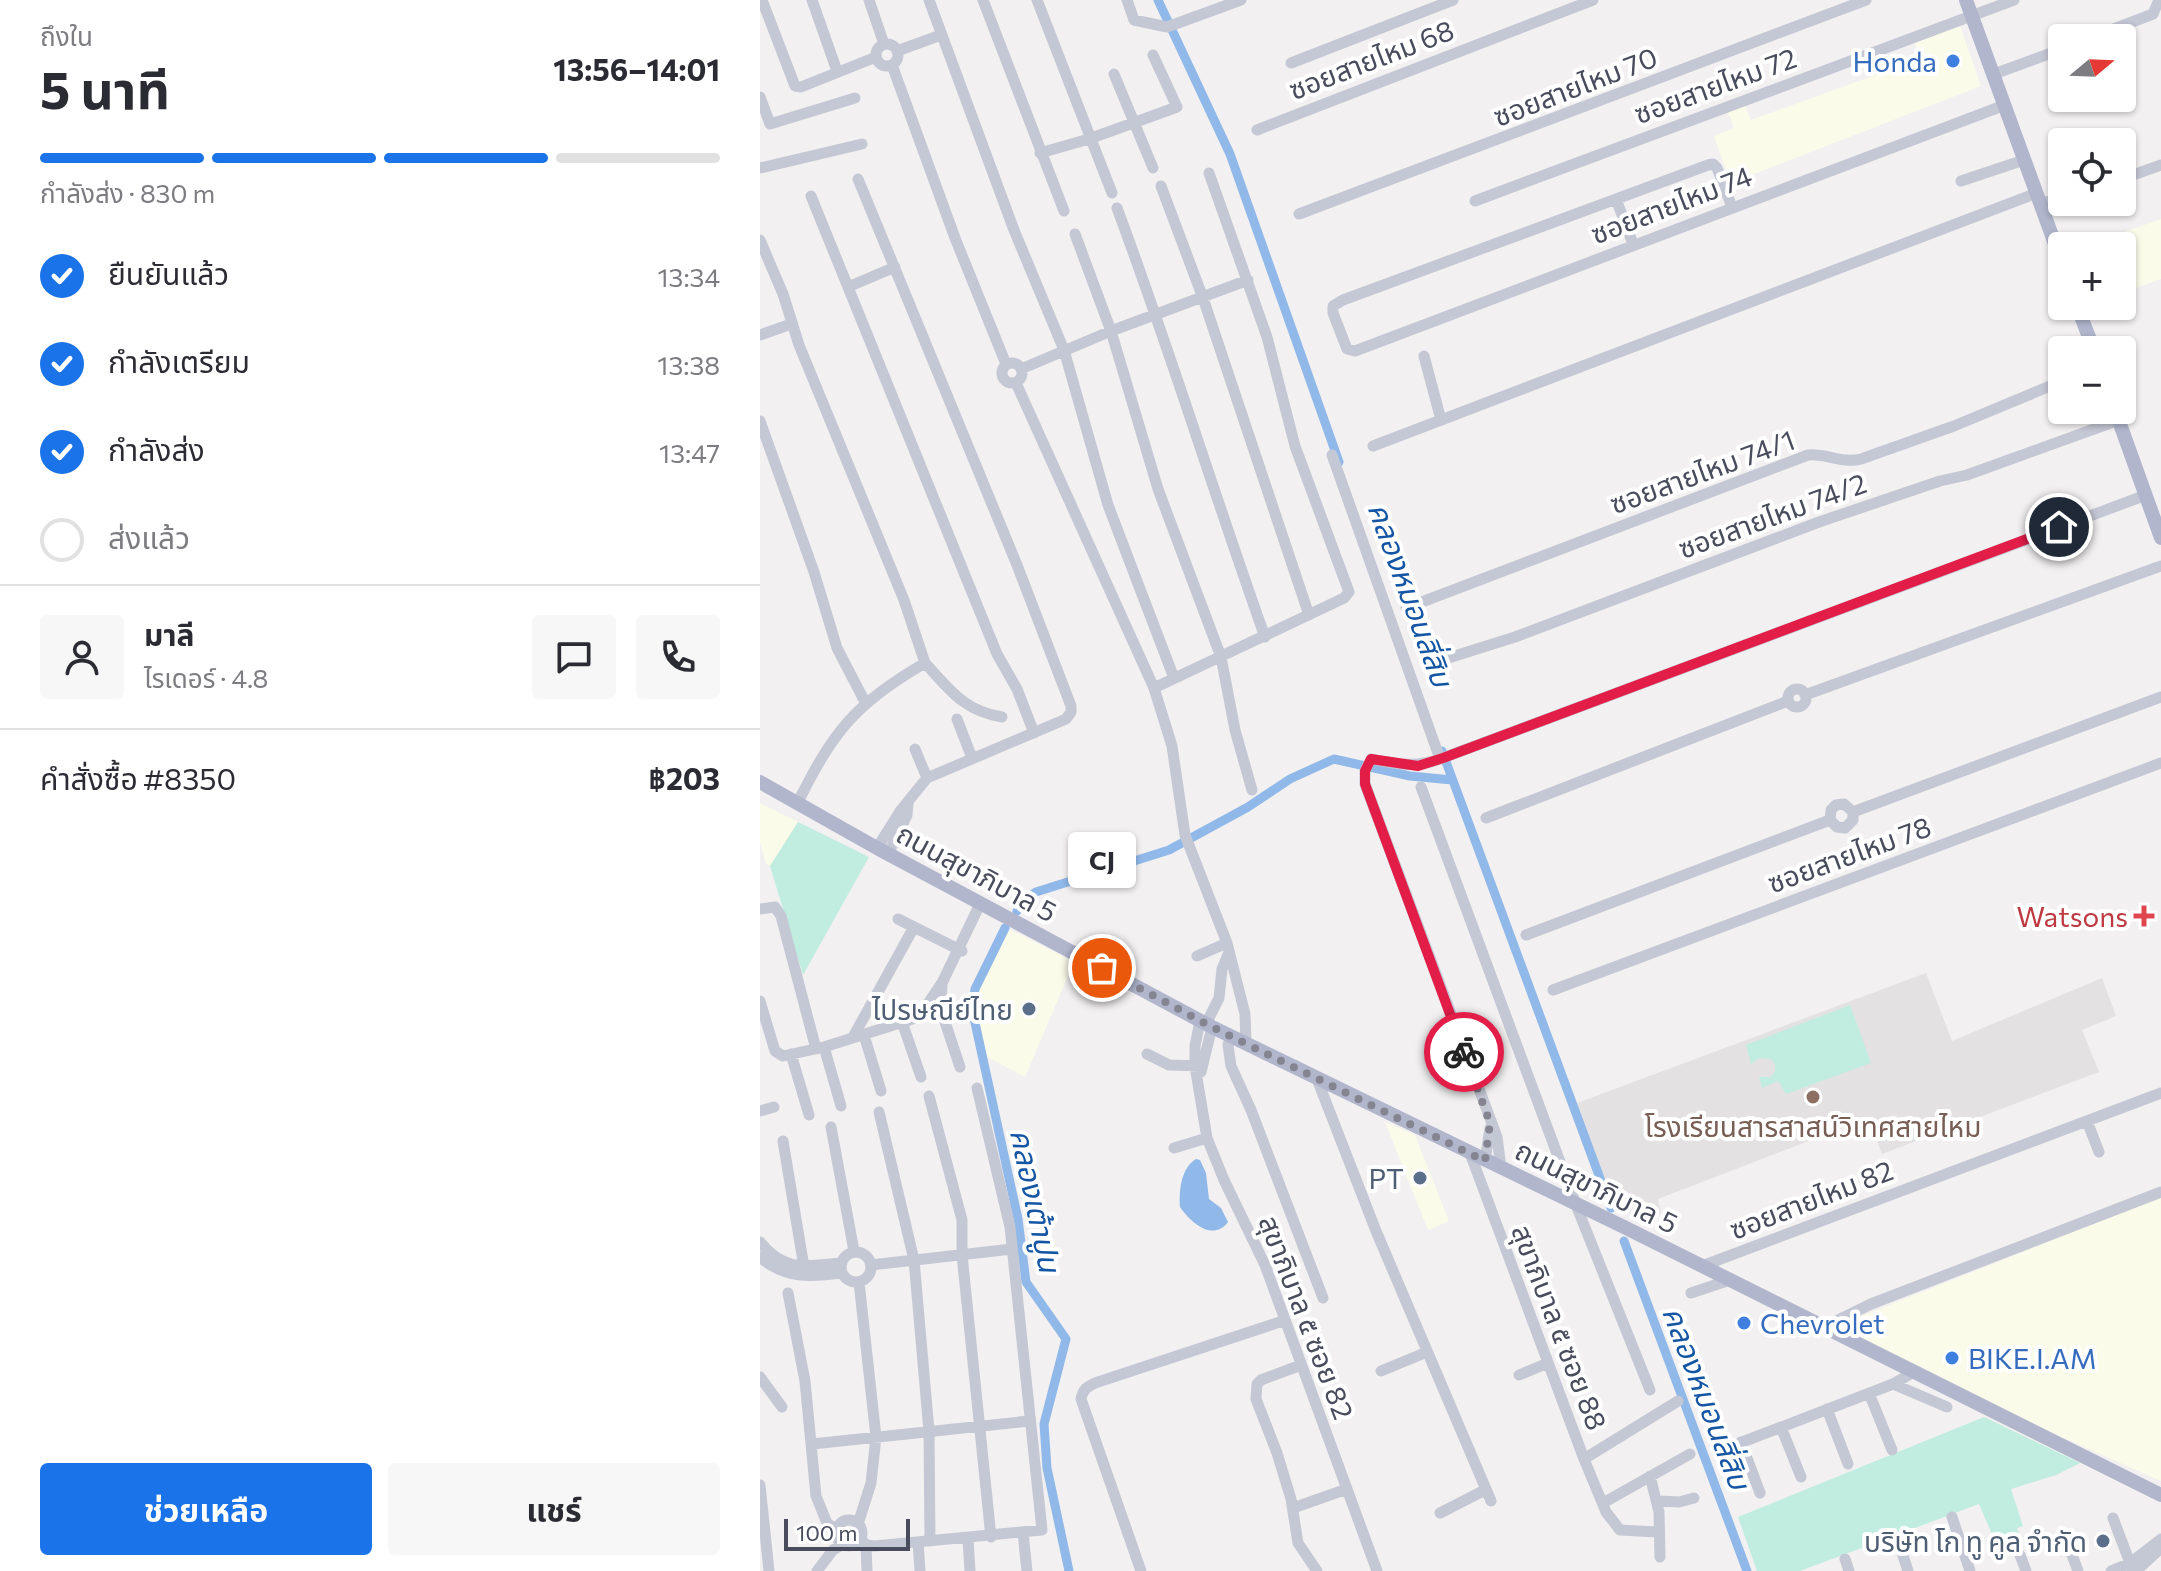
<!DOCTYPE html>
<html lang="th">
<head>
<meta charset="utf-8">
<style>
	body { margin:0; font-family:Commissioner,"Noto Sans Thai",sans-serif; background:#f7f7f7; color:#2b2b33; height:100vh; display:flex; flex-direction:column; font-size:30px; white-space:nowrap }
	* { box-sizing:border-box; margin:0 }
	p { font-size:26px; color:#7c7c81 }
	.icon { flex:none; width:44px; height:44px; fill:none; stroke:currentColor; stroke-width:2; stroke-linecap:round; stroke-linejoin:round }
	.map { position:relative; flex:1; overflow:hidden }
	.drawer { display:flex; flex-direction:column; background:#fff; width:760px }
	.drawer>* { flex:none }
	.needle { width:52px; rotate:71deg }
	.fabs { position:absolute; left:1288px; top:24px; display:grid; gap:16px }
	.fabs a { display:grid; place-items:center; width:88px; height:88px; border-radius:8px; background:#fff; box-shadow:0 2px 6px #0004; font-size:40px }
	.scale { position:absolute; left:24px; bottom:20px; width:126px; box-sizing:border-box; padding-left:8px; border:4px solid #484c5c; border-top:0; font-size:22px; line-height:28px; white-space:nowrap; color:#484c5c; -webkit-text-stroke:6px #fff; paint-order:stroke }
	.pin { position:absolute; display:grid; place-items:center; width:68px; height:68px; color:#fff; margin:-34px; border:4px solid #fff; border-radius:50%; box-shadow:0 2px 8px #0007 }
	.courier { position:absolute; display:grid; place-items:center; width:80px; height:80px; margin:-40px; border:6px solid #e11d48; border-radius:50%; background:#fff; color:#222; box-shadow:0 2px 10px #0007 }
	.bubble { position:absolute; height:56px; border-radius:8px; background:#fff; box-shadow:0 2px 6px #0004; font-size:26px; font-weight:700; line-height:56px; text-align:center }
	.overview em { font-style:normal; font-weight:700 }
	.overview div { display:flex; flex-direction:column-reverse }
	.overview { display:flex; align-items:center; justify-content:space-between; height:136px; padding:0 40px }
	h1 { font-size:52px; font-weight:700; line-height:60px }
	.bar { display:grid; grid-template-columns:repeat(4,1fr); gap:12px 8px; align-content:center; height:96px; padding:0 40px }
	.bar i { height:10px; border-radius:6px; background:#e1e1e2 }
	.bar .on { background:#1a73e8 }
	.bar p { grid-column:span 4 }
	.line { display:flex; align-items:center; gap:20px; padding:0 40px; border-top:2px solid #e1e1e2 }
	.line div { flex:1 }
	.round { display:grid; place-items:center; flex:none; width:84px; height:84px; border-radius:8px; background:#f7f7f7 }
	ol { padding:0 40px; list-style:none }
	li { display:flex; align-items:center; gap:24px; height:88px }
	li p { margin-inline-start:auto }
	li .icon { padding:8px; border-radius:50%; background:#1a73e8; color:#fff; stroke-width:4 }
	li:last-child { color:#7c7c81 }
	li i { width:44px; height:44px; border:4px solid #e1e1e2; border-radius:50% }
	.cta { display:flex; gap:16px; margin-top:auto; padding:16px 40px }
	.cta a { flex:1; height:92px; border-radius:8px; background:#1a73e8; color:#fff; font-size:32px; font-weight:700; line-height:92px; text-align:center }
	.cta a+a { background:#f7f7f7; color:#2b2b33 }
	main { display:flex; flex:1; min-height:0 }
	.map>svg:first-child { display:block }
</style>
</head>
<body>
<main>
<section class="drawer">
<div class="overview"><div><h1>5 นาที</h1><p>ถึงใน</p></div><em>13:56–14:01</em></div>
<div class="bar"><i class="on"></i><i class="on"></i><i class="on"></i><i></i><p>กำลังส่ง · 830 m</p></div>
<ol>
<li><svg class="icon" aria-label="check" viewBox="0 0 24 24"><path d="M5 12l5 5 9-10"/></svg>ยืนยันแล้ว<p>13:34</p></li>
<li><svg class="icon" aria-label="check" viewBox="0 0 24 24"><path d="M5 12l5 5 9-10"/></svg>กำลังเตรียม<p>13:38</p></li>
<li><svg class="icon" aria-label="check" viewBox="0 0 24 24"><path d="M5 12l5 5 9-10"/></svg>กำลังส่ง<p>13:47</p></li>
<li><i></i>ส่งแล้ว</li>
</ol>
<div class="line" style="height:144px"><a class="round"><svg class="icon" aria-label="person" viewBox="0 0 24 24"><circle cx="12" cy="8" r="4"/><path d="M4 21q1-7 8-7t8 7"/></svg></a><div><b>มาลี</b><p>ไรเดอร์ · 4.8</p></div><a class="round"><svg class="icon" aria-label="chat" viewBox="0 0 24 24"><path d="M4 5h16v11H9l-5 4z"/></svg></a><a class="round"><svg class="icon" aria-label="phone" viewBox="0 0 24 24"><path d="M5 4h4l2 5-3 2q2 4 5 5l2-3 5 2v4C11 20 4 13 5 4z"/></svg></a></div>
<div class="line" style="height:104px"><div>คำสั่งซื้อ #8350</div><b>฿203</b></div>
<div class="cta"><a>ช่วยเหลือ</a><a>แชร์</a></div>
</section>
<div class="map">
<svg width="1401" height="1571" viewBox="0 0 1401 1571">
	<rect width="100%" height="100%" fill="#f2f0f0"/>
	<!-- commercial -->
	<path fill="#fbfbea" d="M1199 23 1221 86 971 183 954 136 974 128 967 110 984 104 991 120 1160 59 1154 41Z
		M1401 219V279L1362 293V246H1325Z
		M0 803 38 822 10 866 6 864 0 842Z
		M247 928 314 962 265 1077 227 1057 224 1043 217 1036 214 1009 218 991Z
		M625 1122 655 1135 689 1221 668 1230Z
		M1401 1197V1481L1154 1372 1069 1329Z"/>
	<!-- education -->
	<path fill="#e3e1e1" d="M1166 973 1192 1041 1342 978 1356 1016 1322 1030 1339 1072 1122 1154 1108 1118 898 1199 901 1213 882 1220 854 1205 817 1103Z"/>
	<!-- green -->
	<path fill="#c0ede0" d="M38 822 109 857 43 975 10 866Z
		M1090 1005 1111 1063 1026 1094 1018 1081 1002 1088 999 1077H1011L1015 1071V1064L1011 1059 999 1058 991 1064 986 1045Z
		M1224 1417 1320 1463 1296 1475 1251 1489 1263 1526 1257 1528 1263 1544 1240 1553 1219 1504 1040 1571H997L978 1517Z"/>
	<!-- water -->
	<path fill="#90b8e8" d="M436 1159 440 1160 446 1173 449 1199 461 1208 468 1222C453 1242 431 1223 420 1207 419 1190 421 1168 436 1159Z"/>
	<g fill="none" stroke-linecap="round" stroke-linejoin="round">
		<!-- canal -->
		<path stroke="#90b8e8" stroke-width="9" d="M398 0 470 154 579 462
			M682 751 851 1208
			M257 911 264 900 276 892 409 850 488 807 530 779 574 759 650 776 692 780
			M245 928 215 989 212 1009 258 1219 266 1282 306 1339 284 1424 287 1468 309 1571
			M864 1241 987 1571"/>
		<!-- minor -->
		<path stroke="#c4c7d4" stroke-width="11" d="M2 0 35 86 41 87 116 57
			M52 0 77 71
			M109 0 124 44
			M169 0 254 230 304 350 348 505 414 678
			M223 0 304 211
			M277 0 352 193
			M367 0 374 20 407 27 481 0
			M1330 38 1393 14 1399 0
			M116 55a11 11 0 1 1 22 0a11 11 0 1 1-22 0Z
			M137 51 181 35
			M531 63 693 0
			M132 65 195 238 246 364
			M354 74 393 168
			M1234 74 1302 49
			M0 97 10 124 95 98
			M497 130 833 0
			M280 153 329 139 417 107 393 55
			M0 168 102 144
			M98 179 257 565 311 706V712L306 719 167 778 141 810 117 848
			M1362 179 1401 165
			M1201 181 1264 160
			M401 186 443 298 549 615
			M51 196 237 654 257 689 274 733
			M856 199 873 244
			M715 201 1254 0
			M1280 204 1302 197
			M972 207 957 168 953 164 948 165 583 300 573 306V313L587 349 595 351 1245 105
			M357 208C410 350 454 494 505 637
			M539 214 1106 0
			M315 234 351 331 398 489 461 657 475 730 492 790
			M0 240 23 294 39 345 144 600 165 663C94 704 73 732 37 804
			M88 287 135 267
			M0 335 31 324
			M664 356 681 420
			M242 373a10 10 0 1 1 20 0a10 10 0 1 1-20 0Z
			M261 369 351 331 488 280
			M256 383 394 688 412 746 425 835 467 943 485 1014 486 1044
			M0 421 54 572 77 648 105 702
			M613 446 1277 193
			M572 455 680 759 1386 495
			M646 608 1048 455C1066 453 1083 464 1101 459L1194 426 1302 381
			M682 660 755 637 1059 522 1180 481 1207 475 1359 420
			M165 663C190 690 204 711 242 717
			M394 688 584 598 589 592 535 446 507 337 449 173
			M1028 698a9 9 0 1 1 18 0a9 9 0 1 1-18 0Z
			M1045 695 1401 566
			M197 719 212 758
			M155 749 167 778
			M680 759C655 768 637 764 611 759L605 771V784L737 1137 741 1168
			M661 787 816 1205 890 1390
			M1093 812 1401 697
			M726 818 1028 701
			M1070 820 1071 810 1076 805 1084 804 1093 812
			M1070 820 1077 827 1085 828 1093 820V812
			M128 854 147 815 148 804
			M0 909 15 907 21 916 56 1049
			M138 919 202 951
			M766 935 1070 820
			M437 956 467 943
			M793 990 1401 763
			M0 1001 15 1051 23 1056 64 1047 181 1010
			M159 1017 181 984
			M440 1021 435 1046V1066L447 1138 464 1180 505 1265 617 1571
			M142 1022 161 1077
			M446 1024 459 998 462 969 469 952
			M104 1035 121 1091
			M471 1036 468 1045 471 1066 491 1110 563 1298
			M93 1037 154 927
			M64 1047 81 1106
			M31 1054 49 1115
			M387 1054 409 1065 442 1066
			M200 1067 181 1010 182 983 220 904
			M441 1072 452 1027
			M557 1079 616 1231 731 1501
			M169 1096 202 1220V1255L231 1537
			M0 1111 14 1107
			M119 1112 154 1260 169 1431 170 1541
			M1327 1121 1339 1152
			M71 1127 94 1251
			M23 1141 44 1267
			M414 1148 447 1138
			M710 1153 824 1459 918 1401
			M725 1161 730 1128
			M0 1242C25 1273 46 1266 81 1263
			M81 1267a15 15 0 1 1 30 0a15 15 0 1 1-30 0Z
			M0 1257C25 1279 51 1277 82 1273
			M111 1265 252 1249
			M942 1266 1401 1093
			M28 1293 45 1381 56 1496 67 1523 77 1531
			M931 1293 970 1280
			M1064 1327 1111 1304 1401 1192
			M541 1365 501 1380 497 1384 496 1399 517 1453 531 1499 538 1543 557 1571
			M621 1371 667 1352
			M759 1375 788 1363
			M0 1377 22 1407
			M1133 1384 1187 1407
			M1109 1393 1132 1450
			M1067 1409 1088 1464
			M1021 1427 1041 1477
			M981 1442 1000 1493
			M52 1444 269 1421
			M959 1451 1133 1384 1154 1372
			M824 1459 846 1512 860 1530 897 1532
			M890 1476 899 1512 900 1557
			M0 1485 9 1571
			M898 1501 919 1502 934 1498
			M843 1503 930 1454
			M533 1508 587 1489
			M680 1513 725 1490
			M1192 1517 1210 1571
			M1353 1518 1373 1571
			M76 1533a13 13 0 1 1 26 0a13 13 0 1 1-26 0Z
			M98 1524 111 1483 116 1437 99 1282
			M263 1533 267 1571
			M101 1539 106 1545 115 1546 282 1530 250 1227 217 1088
			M208 1539 210 1571
			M1306 1539 1318 1571
			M1138 1540 1148 1571
			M158 1542 160 1571
			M106 1545 107 1571
			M1260 1555 1266 1571
			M1085 1559 1089 1571
			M57 1571 73 1550 83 1544
			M381 1571 321 1399C323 1389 327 1387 335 1383L523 1321
			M1351 1571 1370 1563 1401 1539
			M1376 1571 1401 1548"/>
		<!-- major -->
		<path stroke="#b1b6cd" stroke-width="14" d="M1206 0 1302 263
			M1317 306 1334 350
			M1355 410 1401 538
			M0 782 117 848 452 1027 864 1227 1401 1495"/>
	</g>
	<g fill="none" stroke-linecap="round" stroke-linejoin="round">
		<!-- done -->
		<path stroke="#848590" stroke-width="8" stroke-dasharray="0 14.4" d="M342 968 452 1027 725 1161 730 1123 704 1052"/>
		<!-- route -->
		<path stroke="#e11d48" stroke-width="10" d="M704 1052 605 784V771L611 759 658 766 683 758 1299 527"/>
	</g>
	<!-- markers -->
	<g fill="#3f7fe0" stroke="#fff" stroke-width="3">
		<circle cx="1193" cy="61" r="8"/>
		<circle cx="984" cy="1323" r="8"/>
		<circle cx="1192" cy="1358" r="8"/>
	</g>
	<path fill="#e0444e" stroke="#fff" stroke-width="3" d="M1380 904h8v8h8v8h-8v8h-8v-8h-8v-8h8z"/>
	<g fill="#5c6f8a" stroke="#fff" stroke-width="3">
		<circle cx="269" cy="1009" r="8"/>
		<circle cx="660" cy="1178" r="8"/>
		<circle cx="1343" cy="1541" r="8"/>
	</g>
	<circle fill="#8d6e63" stroke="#fff" stroke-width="3" cx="1053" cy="1097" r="8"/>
	<g text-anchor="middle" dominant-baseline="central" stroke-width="8" stroke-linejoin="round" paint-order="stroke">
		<!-- street labels -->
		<g font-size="28" fill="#484c5c" stroke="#fff">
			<text transform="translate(611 59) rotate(-21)">ซอยสายไหม 68</text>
			<text transform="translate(955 85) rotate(-20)">ซอยสายไหม 72</text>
			<text transform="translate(815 86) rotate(-21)">ซอยสายไหม 70</text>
			<text transform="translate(911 204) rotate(-21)">ซอยสายไหม 74</text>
			<text transform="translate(942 471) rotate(-20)">ซอยสายไหม 74/1</text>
			<text transform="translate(1012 515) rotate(-20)">ซอยสายไหม 74/2</text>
			<text transform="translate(1089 854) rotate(-20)">ซอยสายไหม 78</text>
			<text transform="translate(217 872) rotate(28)">ถนนสุขาภิบาล 5</text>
			<text transform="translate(837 1186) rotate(26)">ถนนสุขาภิบาล 5</text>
			<text transform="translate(1051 1199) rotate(-21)">ซอยสายไหม 82</text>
			<text transform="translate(547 1317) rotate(69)">สุขาภิบาล ๕ ซอย 82</text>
			<text transform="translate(800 1327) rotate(69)">สุขาภิบาล ๕ ซอย 88</text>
		</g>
		<!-- shop labels -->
		<g font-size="28" fill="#366cbe" stroke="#fff" text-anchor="start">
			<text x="1177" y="61" text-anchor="end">Honda</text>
			<text x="1000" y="1323">Chevrolet</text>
			<text x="1208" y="1358">BIKE.I.AM</text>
		</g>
		<!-- health labels -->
		<g font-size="28" fill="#be3a42" stroke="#fff" text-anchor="end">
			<text x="1368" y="916">Watsons</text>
		</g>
		<!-- service labels -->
		<g font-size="28" fill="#4e5e75" stroke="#fff" text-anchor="end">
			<text x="253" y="1009">ไปรษณีย์ไทย</text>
			<text x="644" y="1178">PT</text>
			<text x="1327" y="1541">บริษัท โก ทู คูล จำกัด</text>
		</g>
		<!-- education labels -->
		<g font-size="28" fill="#785e54" stroke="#fff">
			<text x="1053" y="1126">โรงเรียนสารสาสน์วิเทศสายไหม</text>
		</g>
		<!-- water labels -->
		<g font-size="30" font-style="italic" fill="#1456a4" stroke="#fff">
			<text transform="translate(652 594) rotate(70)">คลองหมอนสี่สิบ</text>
			<text transform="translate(277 1200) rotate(78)">คลองเต้าปูน</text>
			<text transform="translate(948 1397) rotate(69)">คลองหมอนสี่สิบ</text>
		</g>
	</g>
</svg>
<div class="fabs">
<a><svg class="needle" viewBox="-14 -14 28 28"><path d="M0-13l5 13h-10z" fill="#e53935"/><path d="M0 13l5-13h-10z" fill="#7c7c81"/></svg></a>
<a><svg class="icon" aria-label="locate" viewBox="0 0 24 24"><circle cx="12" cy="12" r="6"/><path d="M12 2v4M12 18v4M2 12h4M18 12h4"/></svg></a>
<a>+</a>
<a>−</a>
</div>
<div class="scale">100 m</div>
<div class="pin" style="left:342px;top:968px;background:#ea580c"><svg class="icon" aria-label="bag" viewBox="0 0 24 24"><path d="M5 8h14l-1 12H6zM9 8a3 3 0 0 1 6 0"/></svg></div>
<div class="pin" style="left:1299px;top:527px;background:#1f2937"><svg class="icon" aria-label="home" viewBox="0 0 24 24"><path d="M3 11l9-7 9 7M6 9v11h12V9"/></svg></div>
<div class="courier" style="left:704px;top:1052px"><svg class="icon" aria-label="bike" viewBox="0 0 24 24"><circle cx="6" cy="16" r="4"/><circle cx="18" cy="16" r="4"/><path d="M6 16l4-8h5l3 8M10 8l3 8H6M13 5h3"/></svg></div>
<div class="bubble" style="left:308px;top:832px;width:68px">CJ</div>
</div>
</main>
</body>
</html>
